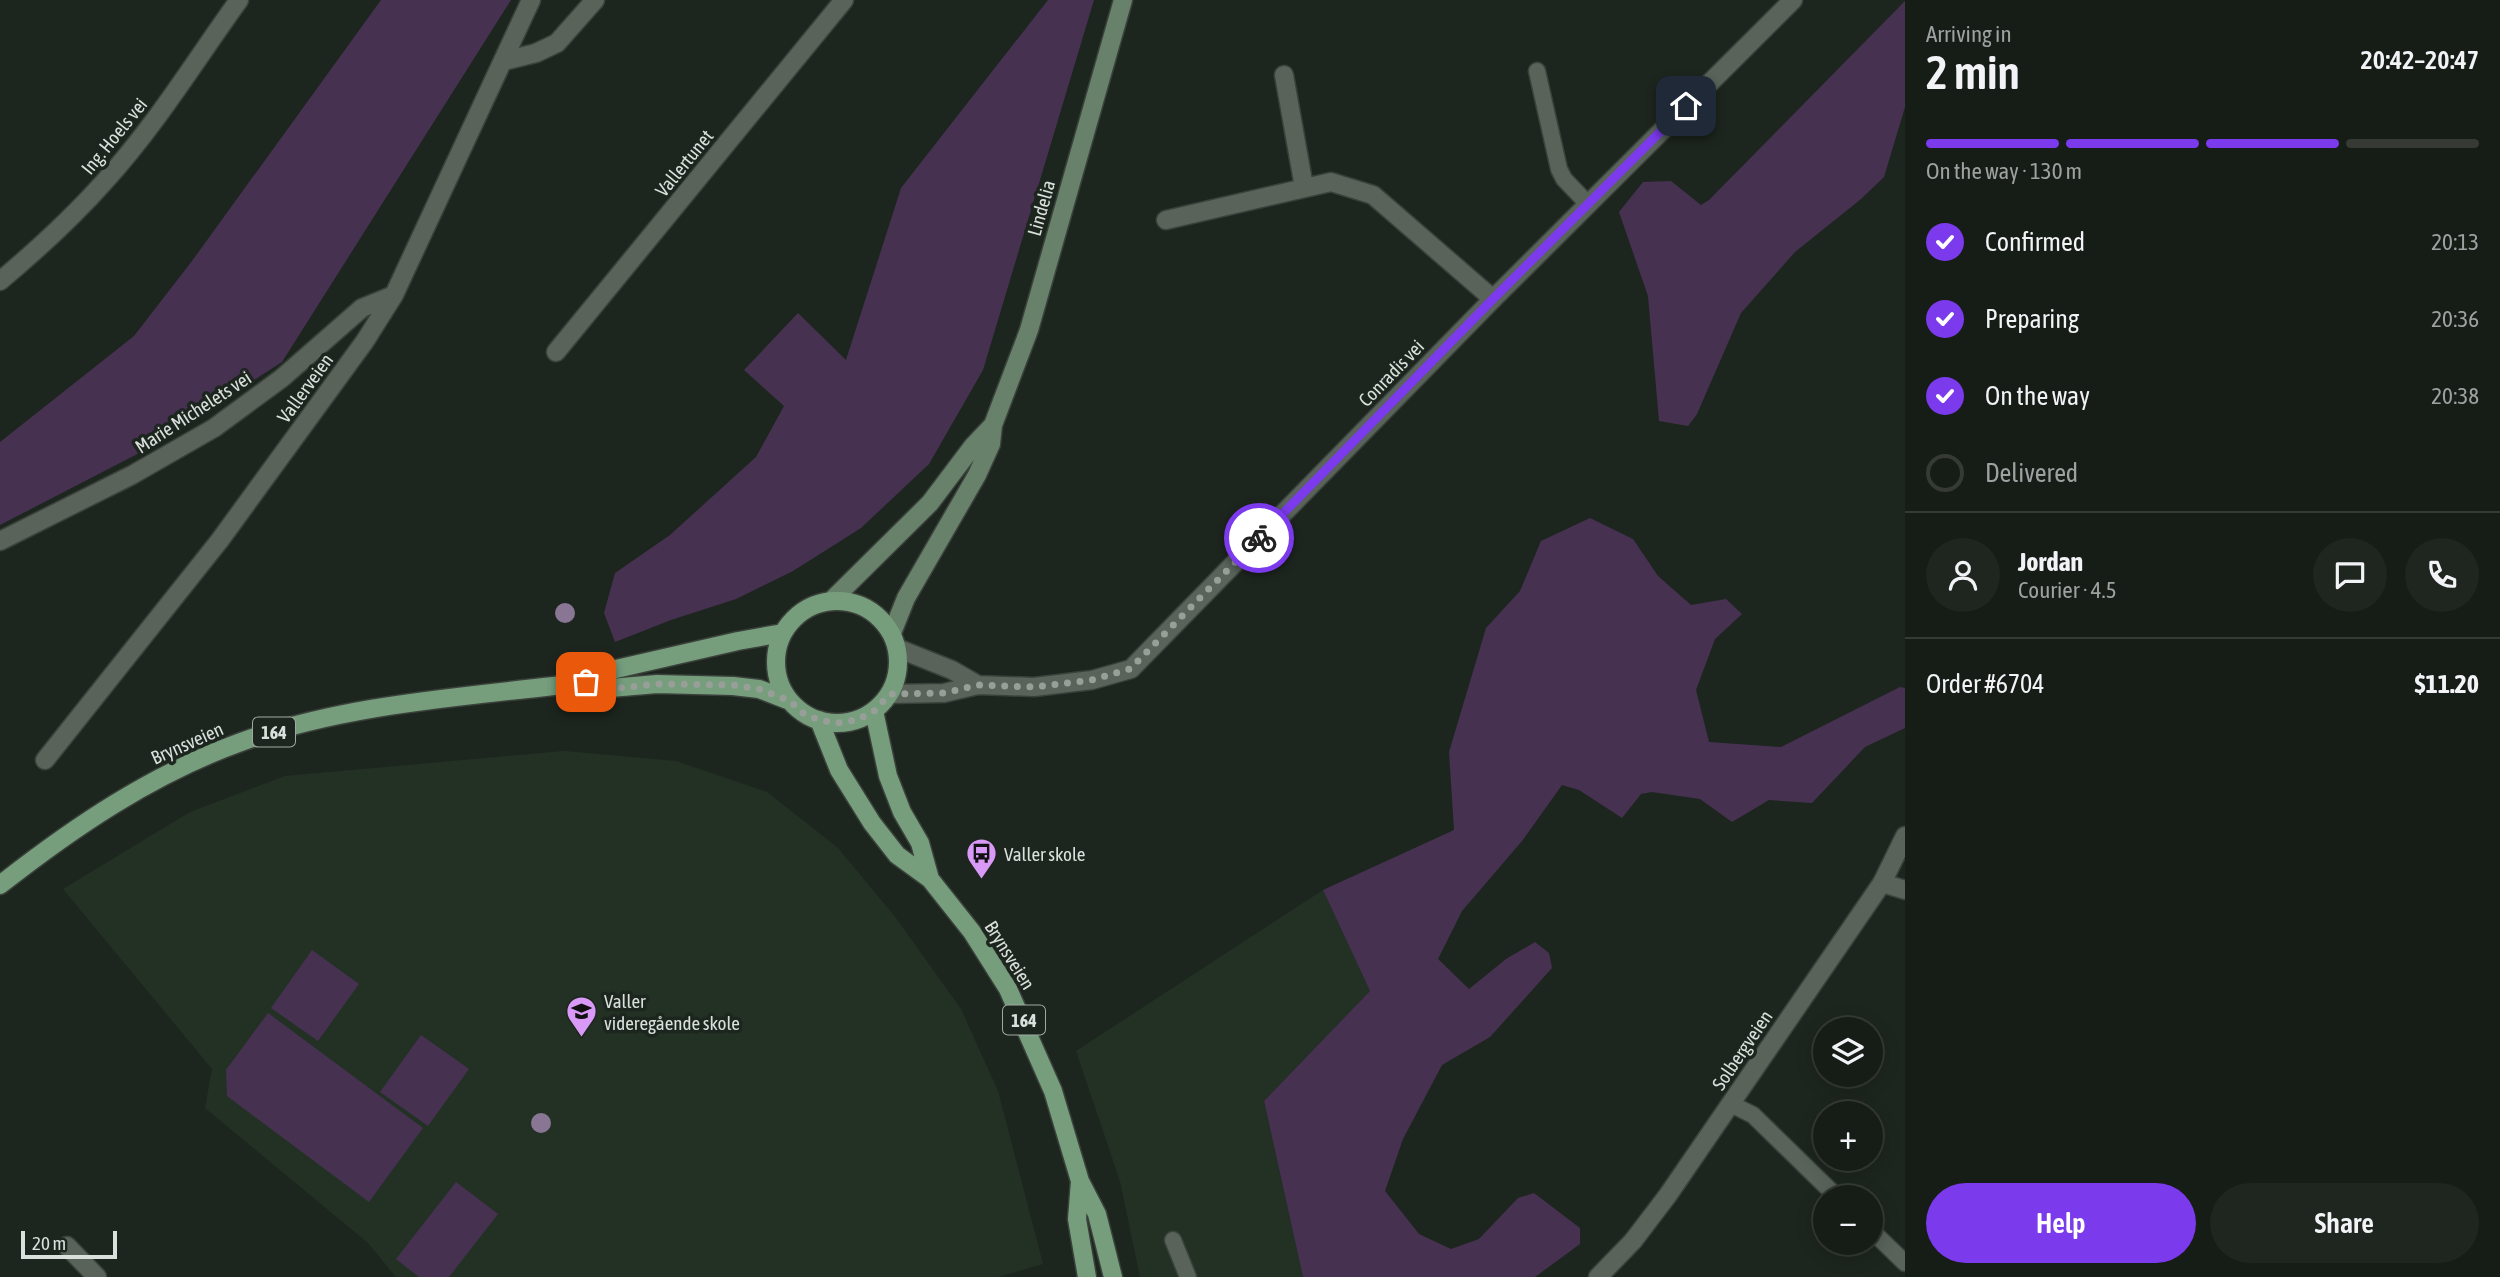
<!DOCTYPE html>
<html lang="en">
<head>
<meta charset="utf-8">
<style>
	body { margin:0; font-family:"Asap Condensed",sans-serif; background:#1f251f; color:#f1f3f6; height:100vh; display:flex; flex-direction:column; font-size:26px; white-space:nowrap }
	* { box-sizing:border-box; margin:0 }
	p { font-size:23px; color:#9ea1a1 }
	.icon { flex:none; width:38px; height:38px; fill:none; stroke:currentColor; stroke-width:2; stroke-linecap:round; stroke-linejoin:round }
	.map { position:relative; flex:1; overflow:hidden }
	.sheet { display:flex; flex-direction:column; background:#161c16; width:595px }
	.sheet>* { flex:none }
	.tools { position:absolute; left:1813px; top:1017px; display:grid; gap:14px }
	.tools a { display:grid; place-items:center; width:70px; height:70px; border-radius:50%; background:#161c16; box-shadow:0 4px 18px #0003,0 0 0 2px #353a35; font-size:35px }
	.scale { position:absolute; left:21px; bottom:18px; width:96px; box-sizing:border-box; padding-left:7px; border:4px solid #dae0db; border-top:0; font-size:19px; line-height:24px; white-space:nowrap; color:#dae0db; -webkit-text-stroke:5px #1d261e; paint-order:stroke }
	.pin { position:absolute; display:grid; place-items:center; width:60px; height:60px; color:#fff; margin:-30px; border-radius:14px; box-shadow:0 4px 10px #0006 }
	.courier { position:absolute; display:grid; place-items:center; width:70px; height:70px; margin:-35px; border:5px solid #7c3aed; border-radius:50%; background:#fff; color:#222; box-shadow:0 2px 9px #0007 }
	.head em { font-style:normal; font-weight:600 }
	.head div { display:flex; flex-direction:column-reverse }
	.head { display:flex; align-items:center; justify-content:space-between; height:119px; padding:0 21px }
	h1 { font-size:46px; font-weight:600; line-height:52px }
	.bar { display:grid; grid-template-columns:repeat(4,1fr); gap:10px 7px; align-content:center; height:84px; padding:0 21px }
	.bar i { height:9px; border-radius:5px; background:#353a35 }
	.bar .current { background:#7c3aed }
	.bar p { grid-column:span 4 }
	.line { display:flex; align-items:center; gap:18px; padding:0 21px; border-top:2px solid #353a35 }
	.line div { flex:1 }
	.round { display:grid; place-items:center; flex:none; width:74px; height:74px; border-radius:37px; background:#1f251f }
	ol { padding:0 21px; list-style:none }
	li { display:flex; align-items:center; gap:21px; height:77px }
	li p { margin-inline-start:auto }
	li .icon { padding:7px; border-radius:50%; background:#7c3aed; color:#fff; stroke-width:4 }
	li:last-child { color:#9ea1a1 }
	li i { width:38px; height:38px; border:4px solid #353a35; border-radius:50% }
	.cta { display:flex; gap:14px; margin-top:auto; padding:14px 21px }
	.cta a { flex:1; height:80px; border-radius:42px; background:#7c3aed; color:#fff; font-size:28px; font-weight:600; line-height:80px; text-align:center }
	.cta a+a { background:#1f251f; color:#f1f3f6 }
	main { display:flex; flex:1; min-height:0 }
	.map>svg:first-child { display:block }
</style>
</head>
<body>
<main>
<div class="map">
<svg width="1905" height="1277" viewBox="0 0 1905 1277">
	<rect width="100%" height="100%" fill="#1d261e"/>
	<!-- built -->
	<path fill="#233125" d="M564 751 676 761 767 792 838 848 896 918 961 1009 998 1091 1043 1264 998 1277H396L368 1243 205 1108 212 1069 63 889 190 812 285 776Z
		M1323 890 1370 991 1264 1101 1303 1277H1140L1120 1181 1076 1051Z"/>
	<!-- green -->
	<path fill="#463151" d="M381 0H511L282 362 147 449 0 525V442L134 336 192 261Z
		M1048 0H1094L983 370 929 464 861 528 793 571 736 599 671 620 615 642 604 613 615 573 670 535 756 457 784 406 744 370 798 313 846 360 901 188Z
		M1905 1V107L1884 177 1861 199 1795 252 1741 313 1697 414 1688 426 1659 421 1648 296 1619 212 1643 182 1671 181 1701 205 1709 200Z
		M1590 518 1633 539 1658 576 1691 605 1726 599 1742 614 1715 639 1696 690 1709 742 1781 747 1900 687 1905 688V728L1865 747 1812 803 1769 800 1732 822 1700 799 1652 792 1641 794 1622 818 1579 790 1562 785 1522 841 1462 911 1438 959 1469 989 1506 959 1535 942 1549 953 1552 968 1490 1037 1442 1065 1403 1139 1385 1191 1419 1234 1451 1249 1479 1239 1518 1198 1534 1193 1580 1228V1244L1535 1277H1303L1264 1101 1370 991 1323 890 1454 830 1449 752 1486 628 1520 591 1541 541Z
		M312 950 359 984 318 1041 271 1008Z
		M268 1013 423 1128 369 1202 227 1096 226 1070Z
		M421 1035 469 1069 428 1126 380 1092Z
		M456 1182 498 1214 449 1277H419L396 1259Z"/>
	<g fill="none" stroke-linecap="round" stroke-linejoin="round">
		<defs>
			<path id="service" d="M1537 71 1559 169 1564 179 1588 204
				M1731 1104 1753 1115 1837 1197
				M1871 1230 1905 1263
				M1173 1240 1188 1277"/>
			<path id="minor" d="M504 61 536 53 557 43 595 0
				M1284 75 1304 187
				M1166 220 1331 182 1373 195 1493 299
				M0 281C37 250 73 217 105 181 156 125 195 61 239 0
				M556 352 844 0
				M0 541 132 475 214 428 282 378 362 308 394 295
				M897 648 952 670 978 685
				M890 694 944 693 978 685 1034 687 1092 680 1131 669 1493 299 1793 0
				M45 760 220 540 365 341 394 295 531 0
				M1882 883 1905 890
				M67 1246 97 1277"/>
			<path id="tertiary" d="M1598 1277 1633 1241 1668 1195 1882 883 1905 836"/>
			<path id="secondary" d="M831 601 930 503 973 446 993 425
				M892 633 906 598 977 475 991 444 993 425 1029 330 1123 0"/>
			<path id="primary" d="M776 662a61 61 0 1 1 122 0a61 61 0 1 1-122 0Z
				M586 682 599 689 657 684 733 686 759 689 790 701
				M874 711 888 776 902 812 920 843 930 879
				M819 720 839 770 872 823 897 855 930 879 972 932 1008 989 1053 1091 1080 1181 1097 1214 1113 1277
				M0 885C74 827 152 774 241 742 352 702 471 697 586 682L603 672 738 641 783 633
				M1080 1181 1077 1219 1087 1277"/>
		</defs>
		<!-- service casing -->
		<use href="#service" stroke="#3a413b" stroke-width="19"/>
		<!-- minor casing -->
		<use href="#minor" stroke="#3a413b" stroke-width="21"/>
		<!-- tertiary casing -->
		<use href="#tertiary" stroke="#3a413b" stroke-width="21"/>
		<!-- secondary casing -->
		<use href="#secondary" stroke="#3a413b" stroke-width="21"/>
		<!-- primary casing -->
		<use href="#primary" stroke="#3a413b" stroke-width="21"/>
		<!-- service -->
		<use href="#service" stroke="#59635a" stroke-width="16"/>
		<!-- minor -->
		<use href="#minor" stroke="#59635a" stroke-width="18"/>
		<!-- tertiary -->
		<use href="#tertiary" stroke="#59635a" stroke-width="18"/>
		<!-- secondary -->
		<use href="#secondary" stroke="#67816b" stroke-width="18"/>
		<!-- primary -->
		<use href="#primary" stroke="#769e7d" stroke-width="18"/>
	</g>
	<!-- trees -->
	<g fill="#897695">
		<circle cx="565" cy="613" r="10"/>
		<circle cx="541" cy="1123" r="10"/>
	</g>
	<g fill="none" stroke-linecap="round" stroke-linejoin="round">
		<!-- done -->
		<path stroke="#989f99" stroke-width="7" stroke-dasharray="0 12.6" d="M586 682 599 690 657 684 733 685 759 689 790 701 803 713 819 720 838 723 857 720 874 711 890 694 944 693 978 685 1034 687 1092 680 1130 669 1259 538"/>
		<!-- route -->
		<path stroke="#7c3aed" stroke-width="9" d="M1259 538 1493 299 1686 106"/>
	</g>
	<!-- icons -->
	<defs>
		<symbol id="bus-pin" viewBox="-11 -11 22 30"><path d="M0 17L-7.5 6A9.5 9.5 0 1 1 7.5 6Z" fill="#d99af7" stroke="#1d261e"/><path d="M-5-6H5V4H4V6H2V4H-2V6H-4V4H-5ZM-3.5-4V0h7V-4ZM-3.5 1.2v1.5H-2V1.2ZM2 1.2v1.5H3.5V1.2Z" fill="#111"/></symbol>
		<symbol id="school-pin" viewBox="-11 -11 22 30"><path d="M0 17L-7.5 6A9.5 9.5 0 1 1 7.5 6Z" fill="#d99af7" stroke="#1d261e"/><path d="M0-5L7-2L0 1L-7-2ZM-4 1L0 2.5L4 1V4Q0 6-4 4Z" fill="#111"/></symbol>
	</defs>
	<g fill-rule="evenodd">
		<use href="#bus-pin" x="964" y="836" width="35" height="47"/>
		<use href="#school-pin" x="564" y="994" width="35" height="47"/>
	</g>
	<g text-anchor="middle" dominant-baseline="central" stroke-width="7" stroke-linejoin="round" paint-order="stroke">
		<!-- shield labels -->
		<g fill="#1d261e" stroke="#a1a8a2" stroke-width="2">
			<rect x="253" y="717.5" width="42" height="29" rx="5"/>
			<rect x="1003" y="1005.5" width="42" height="29" rx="5"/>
		</g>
		<g font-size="18" font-weight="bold" fill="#dae0db">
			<text x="274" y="732">164</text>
			<text x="1024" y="1020">164</text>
		</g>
		<!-- street labels -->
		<g font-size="19" fill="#dae0db" stroke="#1d261e">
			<text transform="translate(114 136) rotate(-51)">Ing. Hoels vei</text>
			<text transform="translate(684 163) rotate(-51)">Vallertunet</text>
			<text transform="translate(1041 208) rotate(-74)">Lindelia</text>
			<text transform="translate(1391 373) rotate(-46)">Conradis vei</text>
			<text transform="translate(305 388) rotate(-54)">Vallerveien</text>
			<text transform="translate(193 412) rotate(-33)">Marie Michelets vei</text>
			<text transform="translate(187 743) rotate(-24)">Brynsveien</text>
			<text transform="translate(1010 955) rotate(58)">Brynsveien</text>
			<text transform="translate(1742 1050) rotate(-56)">Solbergveien</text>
		</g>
		<!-- poi labels -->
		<g font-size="19" fill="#dae0db" stroke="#1d261e" text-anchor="start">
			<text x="1004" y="854">Valler skole</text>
			<text x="604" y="1001">Valler<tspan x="604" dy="22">videregående skole</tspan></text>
		</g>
	</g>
</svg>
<div class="tools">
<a><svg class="icon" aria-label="layers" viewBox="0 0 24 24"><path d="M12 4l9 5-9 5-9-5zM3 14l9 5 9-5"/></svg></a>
<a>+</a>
<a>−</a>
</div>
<div class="scale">20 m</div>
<div class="pin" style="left:586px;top:682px;background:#ea580c"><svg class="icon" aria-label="bag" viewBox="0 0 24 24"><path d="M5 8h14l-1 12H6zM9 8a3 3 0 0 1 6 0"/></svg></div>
<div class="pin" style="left:1686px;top:106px;background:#1f2937"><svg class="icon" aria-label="home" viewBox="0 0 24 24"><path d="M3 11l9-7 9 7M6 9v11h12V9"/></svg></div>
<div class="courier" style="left:1259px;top:538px"><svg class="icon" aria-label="bike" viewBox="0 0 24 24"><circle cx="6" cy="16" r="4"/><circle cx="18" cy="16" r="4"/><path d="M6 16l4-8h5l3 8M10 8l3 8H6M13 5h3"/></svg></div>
</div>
<section class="sheet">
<div class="head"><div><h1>2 min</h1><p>Arriving in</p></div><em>20:42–20:47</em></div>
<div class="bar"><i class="current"></i><i class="current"></i><i class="current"></i><i></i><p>On the way · 130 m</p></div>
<ol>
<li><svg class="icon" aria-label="check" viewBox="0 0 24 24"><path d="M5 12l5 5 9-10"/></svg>Confirmed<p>20:13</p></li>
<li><svg class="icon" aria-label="check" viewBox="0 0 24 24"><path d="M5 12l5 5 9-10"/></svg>Preparing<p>20:36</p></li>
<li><svg class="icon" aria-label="check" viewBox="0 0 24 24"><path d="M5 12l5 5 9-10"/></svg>On the way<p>20:38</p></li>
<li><i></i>Delivered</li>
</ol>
<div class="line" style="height:126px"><a class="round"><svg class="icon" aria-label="person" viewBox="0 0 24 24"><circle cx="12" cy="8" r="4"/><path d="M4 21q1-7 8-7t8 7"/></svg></a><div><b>Jordan</b><p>Courier · 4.5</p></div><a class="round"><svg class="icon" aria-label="chat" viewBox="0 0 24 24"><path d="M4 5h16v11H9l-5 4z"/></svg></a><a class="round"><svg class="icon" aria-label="phone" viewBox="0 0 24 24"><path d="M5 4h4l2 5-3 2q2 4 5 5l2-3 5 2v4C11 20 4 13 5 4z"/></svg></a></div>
<div class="line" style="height:91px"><div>Order #6704</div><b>$11.20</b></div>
<div class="cta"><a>Help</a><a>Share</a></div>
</section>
</main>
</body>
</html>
